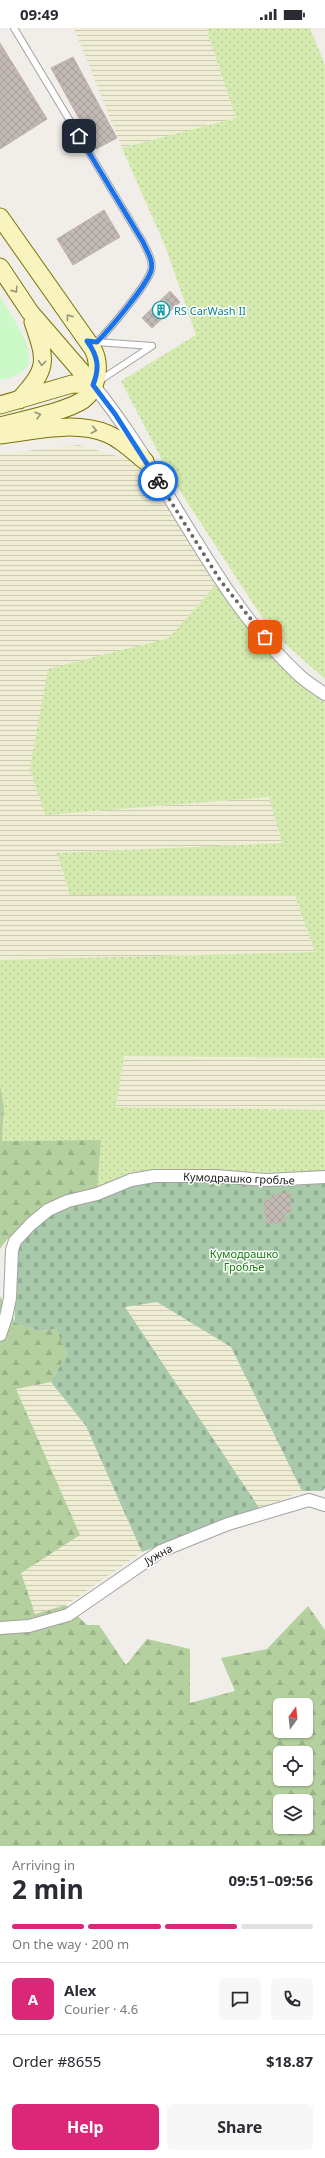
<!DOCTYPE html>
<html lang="en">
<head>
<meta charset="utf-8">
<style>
	body { margin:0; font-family:"Noto Sans",sans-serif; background:#f7f7f7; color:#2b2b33; height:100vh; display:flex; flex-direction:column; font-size:15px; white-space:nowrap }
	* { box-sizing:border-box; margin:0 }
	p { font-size:13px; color:#7c7c81 }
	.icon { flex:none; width:22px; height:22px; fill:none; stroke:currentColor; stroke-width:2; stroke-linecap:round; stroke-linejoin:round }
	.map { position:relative; height:1818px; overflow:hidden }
	.details { display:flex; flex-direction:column; background:#fff; flex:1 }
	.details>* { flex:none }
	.needle { width:26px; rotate:15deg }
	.controls { position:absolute; left:273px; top:1670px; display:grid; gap:8px }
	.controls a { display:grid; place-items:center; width:40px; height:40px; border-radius:6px; background:#fff; box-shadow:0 1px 3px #0004; font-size:20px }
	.pin { position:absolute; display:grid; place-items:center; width:34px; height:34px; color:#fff; margin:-17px; border-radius:8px; box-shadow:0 2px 6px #0006 }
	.courier { position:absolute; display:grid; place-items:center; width:40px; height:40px; margin:-20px; border:3px solid #1a73e8; border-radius:50%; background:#fff; color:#222; box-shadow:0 1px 5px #0007 }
	.headline em { font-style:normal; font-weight:700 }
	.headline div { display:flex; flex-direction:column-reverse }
	.headline { display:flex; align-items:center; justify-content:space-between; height:68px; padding:0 12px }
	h1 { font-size:26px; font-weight:700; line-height:30px }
	.bar { display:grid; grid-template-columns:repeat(4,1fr); gap:6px 4px; align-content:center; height:48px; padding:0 12px }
	.bar i { height:5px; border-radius:3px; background:#e1e1e2 }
	.bar .current { background:#db2777 }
	.bar p { grid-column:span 4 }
	.line { display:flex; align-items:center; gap:10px; padding:0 12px; border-top:1px solid #e1e1e2 }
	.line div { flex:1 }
	.round { display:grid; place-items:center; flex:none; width:42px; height:42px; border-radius:6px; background:#f7f7f7 }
	.action { display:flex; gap:8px; margin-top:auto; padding:8px 12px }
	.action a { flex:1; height:46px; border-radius:6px; background:#db2777; color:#fff; font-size:16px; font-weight:700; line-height:46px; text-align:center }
	.action a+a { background:#f7f7f7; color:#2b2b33 }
	.status { display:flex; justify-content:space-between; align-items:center; height:28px; padding:0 20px; background:#fff; direction:ltr }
	.status svg { height:11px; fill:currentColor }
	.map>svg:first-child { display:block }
</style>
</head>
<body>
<div class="status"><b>09:49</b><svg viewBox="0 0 49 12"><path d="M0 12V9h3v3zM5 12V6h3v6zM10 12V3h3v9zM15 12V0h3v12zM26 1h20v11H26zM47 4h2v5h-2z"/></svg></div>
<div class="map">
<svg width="325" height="1818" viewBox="0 0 325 1818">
	<defs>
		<pattern id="farmland-rules" width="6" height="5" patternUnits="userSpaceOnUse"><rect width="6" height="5" fill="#efedd4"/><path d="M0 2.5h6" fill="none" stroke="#cdcbb6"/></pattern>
		<pattern id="grass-dots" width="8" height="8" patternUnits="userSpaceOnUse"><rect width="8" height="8" fill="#d5eaaf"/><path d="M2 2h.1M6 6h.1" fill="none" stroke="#b7c896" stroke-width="1.8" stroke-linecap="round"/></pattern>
		<pattern id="forest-firs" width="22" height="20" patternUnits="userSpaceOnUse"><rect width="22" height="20" fill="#b4d09e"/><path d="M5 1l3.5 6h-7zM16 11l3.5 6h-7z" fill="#9ab288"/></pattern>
		<pattern id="cemetery-stones" width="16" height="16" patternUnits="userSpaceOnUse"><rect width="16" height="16" fill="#a9caaa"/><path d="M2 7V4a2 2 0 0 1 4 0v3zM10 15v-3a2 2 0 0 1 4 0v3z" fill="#91ad92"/></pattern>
		<pattern id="building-cross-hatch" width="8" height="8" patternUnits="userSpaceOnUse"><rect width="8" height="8" fill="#c2b8b4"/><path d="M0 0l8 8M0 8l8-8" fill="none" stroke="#a69e9a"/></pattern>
	</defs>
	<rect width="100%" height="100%" fill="#f1ede8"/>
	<!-- farmland -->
	<path fill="url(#farmland-rules)" d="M74 0H206L236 90 122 120Z
		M79 417 131 432 145 433 220 552 169 610 48 641 45 787 269 769 282 815 57 825 70 867 295 868 315 924 0 932V426Z
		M124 1028 325 1030V1082L116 1079Z
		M157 1274 231 1319 302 1463 260 1481 125 1279Z
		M51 1354 86 1398 142 1524 66 1577 35 1586 21 1545 16 1361Z"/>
	<!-- grass -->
	<path fill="url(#grass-dots)" d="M206 0H310L325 37V651L271 603 171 449 121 353 196 307 166 220 122 120 236 90Z
		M220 552 249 591 325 666V1030L124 1028 116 1079 325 1082V1149L97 1166 101 1112 2 1113 4 1079 0 1056V932L315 924 295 868 70 867 57 825 282 815 269 769 45 787 30 741 48 641 169 610Z"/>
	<!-- forest -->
	<path fill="url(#forest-firs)" fill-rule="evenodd" d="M0 1056 4 1079 2 1113 101 1112 97 1166C61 1178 22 1188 0 1221Z
		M0 1268 16 1295 40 1303 56 1301 67 1326 51 1354 16 1361 80 1507 21 1545 35 1586 66 1577 87 1597H99L126 1637 147 1611 190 1621V1675L235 1663 221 1630 267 1621 308 1578 325 1602V1818H0ZM280 1677H306V1703H280ZM280 1725H306V1751H280ZM280 1773H306V1799H280Z"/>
	<!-- cemetery -->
	<path fill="url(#cemetery-stones)" d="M154 1148 325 1149V1460L322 1463H302L231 1319 157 1274 125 1279 260 1481 142 1524 86 1398 51 1354 67 1326 56 1301 40 1303 15 1295 12 1222 48 1182Z"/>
	<!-- park -->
	<path fill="#cbf9c7" d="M0 268C14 296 58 343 0 352Z"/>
	<!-- building -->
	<path fill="url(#building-cross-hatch)" stroke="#c3b2aa" d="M0 15 47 91 0 121Z
		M73 29 117 110 96 121 51 40Z
		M104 182 120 209 73 237 57 211Z
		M170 263 180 274 152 300 142 290Z
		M290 1165 291 1184 284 1185 285 1194 266 1196 264 1172H272L271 1167Z"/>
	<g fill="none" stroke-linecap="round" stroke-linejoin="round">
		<defs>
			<path id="lane" d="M14 0 143 214C147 223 154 233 151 243 147 257 109 302 97 314
				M96 314 152 318
				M99 353 152 318"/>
			<path id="street" d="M93 357C168 448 211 565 298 646 306 654 316 660 325 666
				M0 1307 6 1289 10 1270 12 1222 15 1213 31 1196 48 1182 68 1173 97 1166 131 1152 154 1148H216L266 1152 325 1149
				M0 1600 29 1598 68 1587 161 1523 228 1496 309 1472 325 1477"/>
			<path id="secondary" d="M0 189 93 321C101 337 98 361 83 372 65 384 22 392 0 398
				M0 239 30 284 93 357
				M19 372C48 340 47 334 33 294
				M0 377 72 356 93 357
				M0 407C34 403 75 392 108 406 122 412 134 424 145 433"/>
		</defs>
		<!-- lane casing -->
		<use href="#lane" stroke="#a2a2a2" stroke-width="8"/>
		<!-- street casing -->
		<use href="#street" stroke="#a2a2a2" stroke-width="14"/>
		<!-- secondary casing -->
		<use href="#secondary" stroke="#7a7506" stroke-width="19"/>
		<!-- lane -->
		<use href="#lane" stroke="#fff" stroke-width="6"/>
		<!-- street -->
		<use href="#street" stroke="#fff" stroke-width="12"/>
		<!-- secondary -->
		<use href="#secondary" stroke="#f9f3be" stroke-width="17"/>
	</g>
	<!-- one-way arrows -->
	<defs><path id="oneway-chevron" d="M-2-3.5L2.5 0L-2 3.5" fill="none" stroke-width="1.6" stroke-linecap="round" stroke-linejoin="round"/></defs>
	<g stroke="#989477">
		<use href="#oneway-chevron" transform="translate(15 262) rotate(55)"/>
		<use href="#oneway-chevron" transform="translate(69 289) rotate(-125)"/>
		<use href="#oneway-chevron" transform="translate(42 335) rotate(94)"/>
		<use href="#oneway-chevron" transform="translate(38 387) rotate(-16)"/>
		<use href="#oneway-chevron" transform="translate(94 402) rotate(11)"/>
	</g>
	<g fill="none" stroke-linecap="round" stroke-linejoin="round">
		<!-- done -->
		<path stroke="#6a6867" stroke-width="4" stroke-dasharray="0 7.2" d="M158 453 220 552 265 609"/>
		<!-- route -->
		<path stroke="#1a73e8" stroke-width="5" d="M79 108 143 214C147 223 154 233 151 243 147 257 109 302 97 314L87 313C98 328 100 340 93 357L115 386 158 453"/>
	</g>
	<!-- icons -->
	<defs>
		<symbol id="building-ring" viewBox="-11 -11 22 22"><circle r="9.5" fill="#fff" stroke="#0f9aa8" stroke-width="1.5"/><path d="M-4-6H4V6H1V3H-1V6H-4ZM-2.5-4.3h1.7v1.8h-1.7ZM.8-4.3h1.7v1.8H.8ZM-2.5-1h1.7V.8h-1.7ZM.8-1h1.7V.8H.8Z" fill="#0f9aa8"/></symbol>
	</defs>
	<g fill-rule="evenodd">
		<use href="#building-ring" x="151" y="272" width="20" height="20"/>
	</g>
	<g text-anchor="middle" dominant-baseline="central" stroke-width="3" stroke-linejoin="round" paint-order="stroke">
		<!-- culture labels -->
		<g font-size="11" fill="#0d838f" stroke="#fff" text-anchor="start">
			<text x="174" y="282">RS CarWash II</text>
		</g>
		<!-- street labels -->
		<g font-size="11" fill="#212121" stroke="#fff">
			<text transform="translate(239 1150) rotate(2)">Кумодрашко гробље</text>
			<text transform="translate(158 1526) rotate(-29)">Јужна</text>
		</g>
		<!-- park labels -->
		<g font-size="11" fill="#15810d" stroke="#fff">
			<text x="244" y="1225">Кумодрашко<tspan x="244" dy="13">Гробље</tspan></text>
		</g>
	</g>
</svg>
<div class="controls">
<a><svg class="needle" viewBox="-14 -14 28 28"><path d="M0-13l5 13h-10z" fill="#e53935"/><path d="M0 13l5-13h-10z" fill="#7c7c81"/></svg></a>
<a><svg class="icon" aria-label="locate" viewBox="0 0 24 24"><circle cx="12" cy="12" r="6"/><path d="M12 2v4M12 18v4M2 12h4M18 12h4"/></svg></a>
<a><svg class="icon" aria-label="layers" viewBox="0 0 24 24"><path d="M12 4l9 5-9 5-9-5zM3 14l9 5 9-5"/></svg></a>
</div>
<div class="pin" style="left:265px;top:609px;background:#ea580c"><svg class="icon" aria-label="bag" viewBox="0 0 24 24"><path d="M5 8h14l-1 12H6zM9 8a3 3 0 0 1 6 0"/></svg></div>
<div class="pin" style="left:79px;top:108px;background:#1f2937"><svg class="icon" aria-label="home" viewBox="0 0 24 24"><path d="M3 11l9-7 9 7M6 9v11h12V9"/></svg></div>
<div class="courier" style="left:158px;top:453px"><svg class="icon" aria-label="bike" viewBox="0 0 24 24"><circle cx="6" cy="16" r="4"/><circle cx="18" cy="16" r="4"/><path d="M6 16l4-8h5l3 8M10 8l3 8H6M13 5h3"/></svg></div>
</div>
<section class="details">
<div class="headline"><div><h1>2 min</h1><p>Arriving in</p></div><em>09:51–09:56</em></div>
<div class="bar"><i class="current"></i><i class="current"></i><i class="current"></i><i></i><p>On the way · 200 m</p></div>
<div class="line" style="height:72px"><b class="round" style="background:#db2777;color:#fff">A</b><div><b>Alex</b><p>Courier · 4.6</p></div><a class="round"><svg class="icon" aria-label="chat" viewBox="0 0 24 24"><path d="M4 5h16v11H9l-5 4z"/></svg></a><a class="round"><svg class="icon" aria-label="phone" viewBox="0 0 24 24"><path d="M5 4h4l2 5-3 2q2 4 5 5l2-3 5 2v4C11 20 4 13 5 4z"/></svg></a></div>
<div class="line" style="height:52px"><div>Order #8655</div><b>$18.87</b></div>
<div class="action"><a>Help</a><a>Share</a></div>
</section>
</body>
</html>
